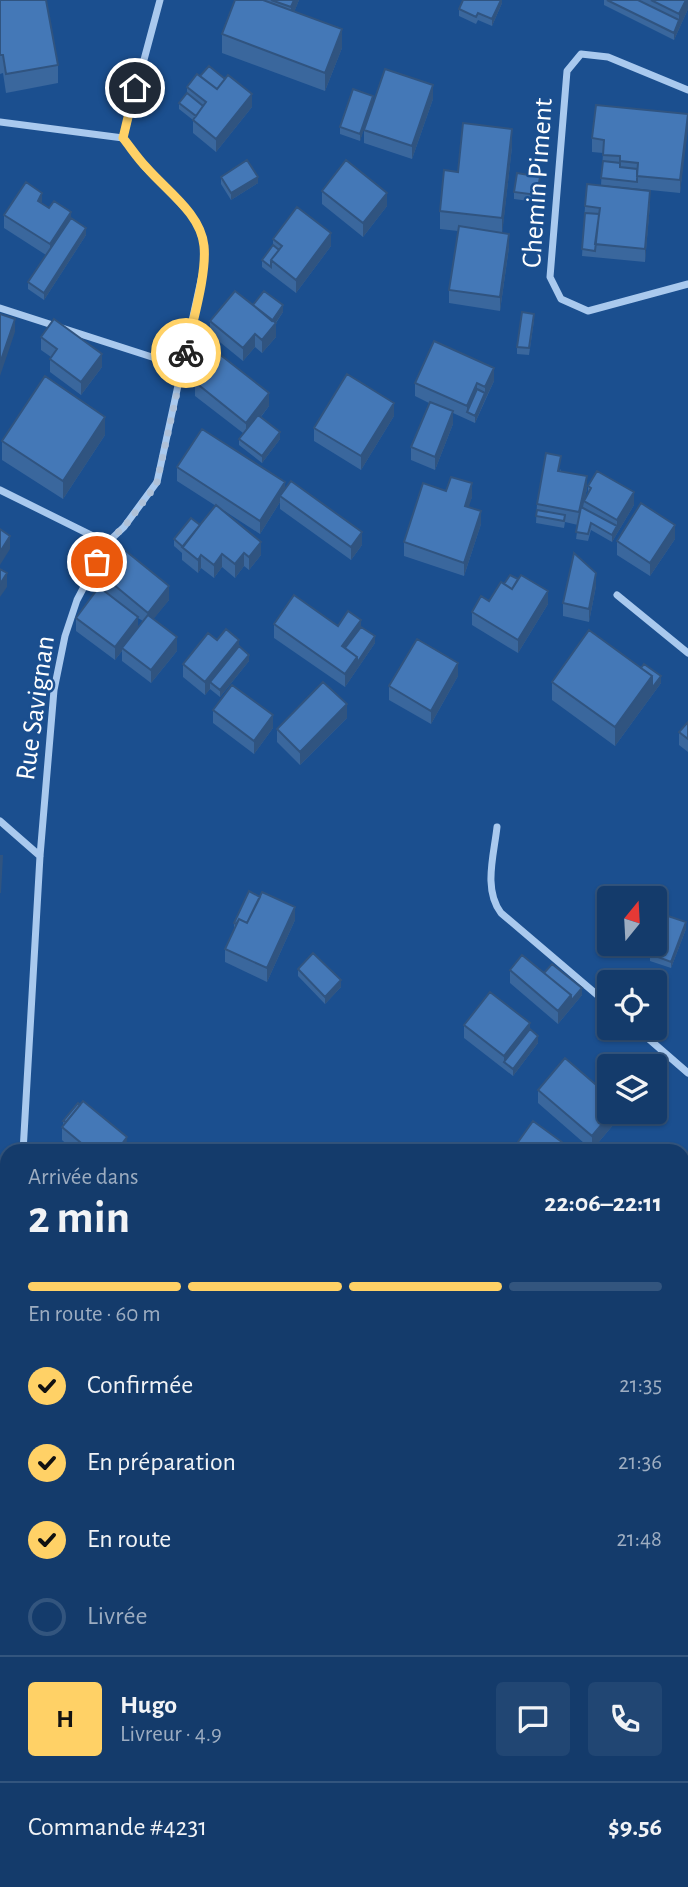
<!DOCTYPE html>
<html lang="fr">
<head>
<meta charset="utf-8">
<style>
	body { margin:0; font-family:"Alegreya Sans",sans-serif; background:#214673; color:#f1f3f6; height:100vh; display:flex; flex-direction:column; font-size:26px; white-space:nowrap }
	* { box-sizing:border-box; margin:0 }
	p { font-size:23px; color:#9dadc1 }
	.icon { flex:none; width:38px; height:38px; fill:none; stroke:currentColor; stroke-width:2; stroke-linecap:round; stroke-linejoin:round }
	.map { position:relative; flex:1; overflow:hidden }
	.side { position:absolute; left:0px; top:1144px; width:690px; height:744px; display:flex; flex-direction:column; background:#143b6b; border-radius:21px 21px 0 0; box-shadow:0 2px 5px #0004,0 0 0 2px #33557e }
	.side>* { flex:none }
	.needle { width:46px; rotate:18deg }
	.controls { position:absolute; left:597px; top:886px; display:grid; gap:14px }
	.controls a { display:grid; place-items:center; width:70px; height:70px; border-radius:7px; background:#143b6b; box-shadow:0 2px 5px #0004,0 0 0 2px #33557e; font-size:35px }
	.pin { position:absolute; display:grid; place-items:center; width:60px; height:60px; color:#fff; margin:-30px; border:4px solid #fff; border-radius:50%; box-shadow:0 2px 7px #0007 }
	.courier { position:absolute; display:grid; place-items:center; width:70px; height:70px; margin:-35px; border:5px solid #ffd166; border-radius:50%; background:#fff; color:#222; box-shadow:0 2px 9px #0007 }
	.summary em { font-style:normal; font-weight:700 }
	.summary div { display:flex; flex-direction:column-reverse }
	.summary { display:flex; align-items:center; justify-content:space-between; height:119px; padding:0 28px }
	h1 { font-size:46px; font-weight:700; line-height:52px }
	.bar { display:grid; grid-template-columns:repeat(4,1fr); gap:10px 7px; align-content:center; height:84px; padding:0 28px }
	.bar i { height:9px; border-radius:5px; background:#33557e }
	.bar .active { background:#ffd166 }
	.bar p { grid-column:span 4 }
	.line { display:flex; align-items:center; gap:18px; padding:0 28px; border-top:2px solid #33557e }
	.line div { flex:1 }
	.round { display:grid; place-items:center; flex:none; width:74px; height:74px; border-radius:7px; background:#214673 }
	ol { padding:0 28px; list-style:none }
	li { display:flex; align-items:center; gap:21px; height:77px }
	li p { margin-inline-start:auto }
	li .icon { padding:7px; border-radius:50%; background:#ffd166; color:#111; stroke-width:4 }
	li:last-child { color:#9dadc1 }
	li i { width:38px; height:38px; border:4px solid #33557e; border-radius:50% }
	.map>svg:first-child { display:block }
</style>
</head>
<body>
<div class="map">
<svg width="688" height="1887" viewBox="0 0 688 1887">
	<rect width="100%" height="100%" fill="#1b4f8f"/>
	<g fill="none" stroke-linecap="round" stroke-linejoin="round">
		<!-- street -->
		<path stroke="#a9c9ee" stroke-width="7" d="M688 90 608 57 581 54 567 71 550 277 561 299 588 311 688 284
			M0 122 123 138
			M0 308 183 367
			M0 490 107 543
			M617 595 688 653
			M0 821 40 856
			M497 827C494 855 483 889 501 913L609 1005
			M635 1027 688 1073
			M23 1152 40 856 54 690 65 636 77 600 107 543 124 527 157 482 204 266V245L199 228 190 213 145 167 123 138 160 0
			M0 1506H7
			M682 1544 688 1526
			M682 1697 688 1704
			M19 1881V1887"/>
	</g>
	<!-- wall -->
	<path fill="#3a679d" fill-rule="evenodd" d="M0 0 58 65V83L6 93 3 73 0 74Z
		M234 0H299L294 12 342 48 325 91 222 53V34L235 0Z
		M502 0V3L492 26 478 20 476 24 459 16V9Z
		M604 0H688V9L674 40 604 5Z
		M187 87 252 107 216 152 193 133V120L179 109V103L187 93Z
		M373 96 360 141 340 134V127Z
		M433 99 412 159 364 143V130Z
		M688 114 680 193 601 185 603 153 592 152V138Z
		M512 147 502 233 509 247 500 311 449 303V290L458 231 440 229V211L458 172Z
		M221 177 258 183 231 200 221 184Z
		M540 184 537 202 514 199V192Z
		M322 191 387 206 363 237 322 204Z
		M42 204 49 208 71 218 86 235 44 300 28 289V282L46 255 4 228V215Z
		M650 204 645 262 582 256 585 206Z
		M273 239 331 246 296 293 262 267V260L273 245Z
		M253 305 283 312 276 323V337L262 353 255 347 243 361 210 334V321Z
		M534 320 529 355 517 354V347Z
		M41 337 102 367 81 395 50 372V359L51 357 41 350Z
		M494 381 475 423 453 413V424L435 470 411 460V447L429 403 415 396V383Z
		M195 382 269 406 261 417 280 439 262 463 239 445V439L243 433 195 396Z
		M394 416 361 470 314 441V428Z
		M105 435 63 499 2 460V441Z
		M177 467 285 490 362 545 351 560 280 509V502L260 534 223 510 261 555 249 570 244 566 235 578 222 567 214 578 201 568 198 573 182 560V553L174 546V539L200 525 216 506 177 481Z
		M561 469V471L587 489 584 500 588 493V486L634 505 612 542 591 530 588 541 576 539 578 525 565 522 564 528 536 523 537 504Z
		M446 491 472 497 468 507 481 524 464 576 404 556V542Z
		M675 539 650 576 617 555V541Z
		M92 562 169 600 153 619 177 651 151 683 122 661V651L115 660 76 631V618L102 588V583L92 575ZM138 618 143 621 138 627Z
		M518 579 548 604 518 653 472 625V612L489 601 504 584Z
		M596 586 589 622 563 616V603Z
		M274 624 361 627 375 643 345 687 274 638Z
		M217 640 239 646 249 661 220 697 210 689 205 695 183 677V664Z
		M458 676 431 724 389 700V686Z
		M552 682 661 683 615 746 552 700Z
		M213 710 273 728 254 754 213 723Z
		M347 718 300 765 277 742V729Z
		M688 722V752L679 745V732Z
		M295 920 267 982 225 962V949L234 930V923Z
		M686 929 671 968 650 961V954L663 930Z
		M298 969 341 987 325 1004 298 976Z
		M510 970 544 973 582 995 558 1024 510 983Z
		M464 1025 530 1029 538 1043 513 1076 464 1038Z
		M538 1090 619 1111V1118L592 1150 538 1103Z
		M63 1121 127 1150 126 1152H75L62 1140V1127L63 1125Z"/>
	<!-- shaded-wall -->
	<path fill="#305480" d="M294 0H299L291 20V7Z
		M501 0H502V3L492 26V19Z
		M686 0H688V9L674 40V33L679 20V14Z
		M342 29V48L325 91V73Z
		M433 85V99L412 159V146Z
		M252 94V107L216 152V139Z
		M373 96V103L360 141V134Z
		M688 117V130L680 193V180Z
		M512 129V147L502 236V218Z
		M258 177V183L231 200V193Z
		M650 191V204L645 262V249Z
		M42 193V207L38 201Z
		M387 193V206L363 237V223Z
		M71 212V225L50 257V244Z
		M86 228V235L44 300V293Z
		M331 233V246L296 293V280Z
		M509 234V247L500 311V297Z
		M283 305V312L272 328V321Z
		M15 319V332L0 376V363Z
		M276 323V337L262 353V340Z
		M255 334V347L243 361V348Z
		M102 354V367L81 395V382Z
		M494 368V381L485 400V387Z
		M477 383V396L467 412V406Z
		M269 393V406L246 436V423Z
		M485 393V400L475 423V416Z
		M394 403V416L361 470V456Z
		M453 411V424L435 470V457Z
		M105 417V435L63 499V481Z
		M280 432V439L262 463V456Z
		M587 476V489L579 525V512Z
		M285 482V495L280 496V502L260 534V521Z
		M472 483V497L465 519V506Z
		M634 492V505L612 542V535L617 526V520Z
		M481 511V524L464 576V563Z
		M675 525V539L650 576V563Z
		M362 532V545L351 560V547Z
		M10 536V549L0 565V552Z
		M261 542V555L249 570V557Z
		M244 553V566L235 578V564Z
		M222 554V567L214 578V565Z
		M201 555V568L198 573V560Z
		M7 573V587L0 597V584Z
		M596 573V586L589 622V609Z
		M169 586V600L148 626V613Z
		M548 591V604L518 653V640Z
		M138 617V630L122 648V651L115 660V647Z
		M361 620V634L342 652V646Z
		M375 636V643L345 687V674L357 657Z
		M177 637V651L151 683V670Z
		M239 640V653L210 682V689L205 695V682Z
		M249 655V661L220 697V690Z
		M458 663V676L431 724V711Z
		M652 676H661V683L615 746V727Z
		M347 704V718L300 765V752Z
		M273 715V728L254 754V741Z
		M295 907V920L267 982V968Z
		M686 922V929L671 968V962Z
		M341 980V987L325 1004V997Z
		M582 988V995L558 1024V1011L571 995Z
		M530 1023V1036L504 1062V1056Z
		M538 1036V1043L513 1076V1069Z
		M613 1111H619V1118L592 1150V1136Z
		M127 1137 126 1152H116Z
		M686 1742V1749L682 1754V1747Z"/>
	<!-- building -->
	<path fill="#4478b7" stroke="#305480" stroke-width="2" d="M0 0H46L58 65 6 74 3 55H0Z
		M235 0H263L342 29 325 73 222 34Z
		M271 0H294L291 7Z
		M463 0H501L492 19 478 13 476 17 459 9Z
		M607 0H638L679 20 674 33Z
		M651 0H686L679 14Z
		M209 66 225 79 217 89 200 76Z
		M385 69 433 85 412 146 364 130Z
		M197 74 217 89 228 75 252 94 216 139 193 120 206 102 187 87Z
		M353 89 373 96 360 134 340 127Z
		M187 93 203 106 196 116 179 103Z
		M596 105 688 114 680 180 637 176 638 163 620 161V156L603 155 604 140 592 138Z
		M463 123 512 129 502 218 440 211 444 170 458 172Z
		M247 160 258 177 231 193 221 177Z
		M346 160 387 193 363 223 322 191Z
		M603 161 620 163V167L637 169V182L601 178Z
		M517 173 540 177 537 195 514 192Z
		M26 182 42 193 38 201 49 208 54 201 71 212 50 244 4 215Z
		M587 184 650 191 645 249 595 244 600 208 585 206Z
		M297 207 331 233 296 280 271 260 282 246 273 239Z
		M585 213 599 214 595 251 582 249Z
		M71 218 86 228 44 293 28 282Z
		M459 226 509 234 500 297 449 290Z
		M273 245 279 250 271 260V267L262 260Z
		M235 291 276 323 262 340 255 334 243 348 210 321Z
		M264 291 283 305 272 321 253 305Z
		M522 312 534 314 529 348 517 347Z
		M0 314 15 319 0 363Z
		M54 319 102 354 81 382 50 359 57 349 41 337Z
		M434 341 494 368 485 387 477 383 467 406 415 383Z
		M218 353 269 393 246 423 195 382Z
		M347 374 394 403 361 456 314 428Z
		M45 376 105 417 63 481 2 441Z
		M477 389 485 393 475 416 467 412Z
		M430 402 453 411 435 457 411 447Z
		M258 415 280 432 262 456 239 439Z
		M202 429 285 482 260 521 177 467Z
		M546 453 561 456 558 471 587 476 579 512 537 504Z
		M597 471 634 492 617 520 584 501 591 488 588 486Z
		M451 477 472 483 465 506 481 511 464 563 404 542 423 483 446 491Z
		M291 481 362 532 351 547 280 496Z
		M641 503 675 525 650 563 617 541Z
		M216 505 261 542 249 557 244 553 235 564 222 554 214 565 201 555 198 560 182 547Z
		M581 507 617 526 612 535 591 523 588 534 576 532Z
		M537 510 565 515 564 521 536 516Z
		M191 518 200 525 183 547 174 539Z
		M0 529 10 536 0 552Z
		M111 539 169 586 148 613 102 575 105 572 92 562Z
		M574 553 596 573 589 609 563 603Z
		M0 569 7 573 0 584Z
		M510 575 518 579 512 589 504 584Z
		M521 575 548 591 518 640 472 612 481 596 489 601 501 582 512 589Z
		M99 587 138 617 115 647 76 618Z
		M294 595 338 626 348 611 361 620 342 646 357 657 345 674 274 624Z
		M148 615 177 637 151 670 122 648Z
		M361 627 375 636 357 663V657L345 648Z
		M226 629 239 640 205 682 183 664 208 633 217 640Z
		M589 630 652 676 615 727 552 682Z
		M417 639 458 663 431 711 389 686Z
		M239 646 249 655 220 690 210 682Z
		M644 664 661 676 652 688V676L641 668Z
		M323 682 347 704 300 752 277 729Z
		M232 685 273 715 254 741 213 710Z
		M688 722V739L679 732Z
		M0 856H2L0 893Z
		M249 891 260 897 247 923 239 919 236 924 234 923Z
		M262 892 295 907 267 968 225 949 239 919 247 923Z
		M668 916 686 922 671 962 650 954 660 930H663Z
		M313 953 341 980 325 997 298 969Z
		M522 955 571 995 558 1011 510 970Z
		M552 964 582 988 571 1001V995L544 973Z
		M490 992 530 1023 504 1056 464 1025Z
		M530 1029 538 1036 513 1069 504 1062Z
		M565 1058 609 1096V1111H613L592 1136 538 1090Z
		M83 1101 127 1137 116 1152H92L62 1127Z
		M78 1103 80 1105 66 1122 63 1121Z
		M533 1121 566 1145 562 1152H511Z
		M682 1739 686 1742 682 1747Z
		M532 1881H578V1887H531Z
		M151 1885 181 1887H151Z"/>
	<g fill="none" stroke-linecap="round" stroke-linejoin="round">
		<!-- done -->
		<path stroke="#afc1d8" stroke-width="7" stroke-dasharray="0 12.6" d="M97 562 107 542 124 527 151 492 157 482 186 353"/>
		<!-- route -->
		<path stroke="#ffd166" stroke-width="9" d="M135 88 123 138C131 148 138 159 147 168 167 191 201 214 204 246 207 275 192 323 186 353"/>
	</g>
	<g text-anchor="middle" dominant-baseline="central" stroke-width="5" stroke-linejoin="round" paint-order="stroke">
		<!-- street labels -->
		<g font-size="28" fill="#fff" stroke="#1b4f8f">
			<text transform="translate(538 183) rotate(-86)">Chemin Piment</text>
			<text transform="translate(36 708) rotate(-82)">Rue Savignan</text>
		</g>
	</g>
</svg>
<div class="controls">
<a><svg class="needle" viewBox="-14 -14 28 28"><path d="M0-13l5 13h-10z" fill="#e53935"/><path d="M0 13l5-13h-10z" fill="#9dadc1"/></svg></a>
<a><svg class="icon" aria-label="locate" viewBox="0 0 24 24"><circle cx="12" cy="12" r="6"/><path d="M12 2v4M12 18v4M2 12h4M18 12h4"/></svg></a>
<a><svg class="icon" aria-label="layers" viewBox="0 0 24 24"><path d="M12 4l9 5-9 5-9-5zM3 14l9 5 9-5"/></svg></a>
</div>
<div class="pin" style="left:97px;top:562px;background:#ea580c"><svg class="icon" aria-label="bag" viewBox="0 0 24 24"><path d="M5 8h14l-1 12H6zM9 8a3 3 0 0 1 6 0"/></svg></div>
<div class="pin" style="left:135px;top:88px;background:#1f2937"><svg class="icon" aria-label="home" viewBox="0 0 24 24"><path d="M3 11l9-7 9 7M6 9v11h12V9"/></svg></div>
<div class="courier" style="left:186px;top:353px"><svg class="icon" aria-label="bike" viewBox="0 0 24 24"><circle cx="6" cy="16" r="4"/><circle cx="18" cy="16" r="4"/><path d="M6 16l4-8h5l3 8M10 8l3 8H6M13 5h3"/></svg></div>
<section class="side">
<div class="summary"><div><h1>2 min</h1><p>Arrivée dans</p></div><em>22:06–22:11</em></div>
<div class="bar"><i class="active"></i><i class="active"></i><i class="active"></i><i></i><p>En route · 60 m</p></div>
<ol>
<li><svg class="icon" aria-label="check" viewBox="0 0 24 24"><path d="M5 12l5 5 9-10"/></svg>Confirmée<p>21:35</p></li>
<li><svg class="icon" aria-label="check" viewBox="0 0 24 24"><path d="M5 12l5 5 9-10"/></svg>En préparation<p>21:36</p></li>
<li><svg class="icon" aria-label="check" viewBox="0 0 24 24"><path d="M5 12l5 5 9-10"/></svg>En route<p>21:48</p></li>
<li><i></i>Livrée</li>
</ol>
<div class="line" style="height:126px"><b class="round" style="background:#ffd166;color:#111">H</b><div><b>Hugo</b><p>Livreur · 4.9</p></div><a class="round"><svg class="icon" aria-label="chat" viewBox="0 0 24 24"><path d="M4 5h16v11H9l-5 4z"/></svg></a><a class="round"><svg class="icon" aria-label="phone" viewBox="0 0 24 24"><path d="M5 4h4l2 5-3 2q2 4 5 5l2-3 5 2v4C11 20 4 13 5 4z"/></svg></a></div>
<div class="line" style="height:91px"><div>Commande #4231</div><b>$9.56</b></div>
</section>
</div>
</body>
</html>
